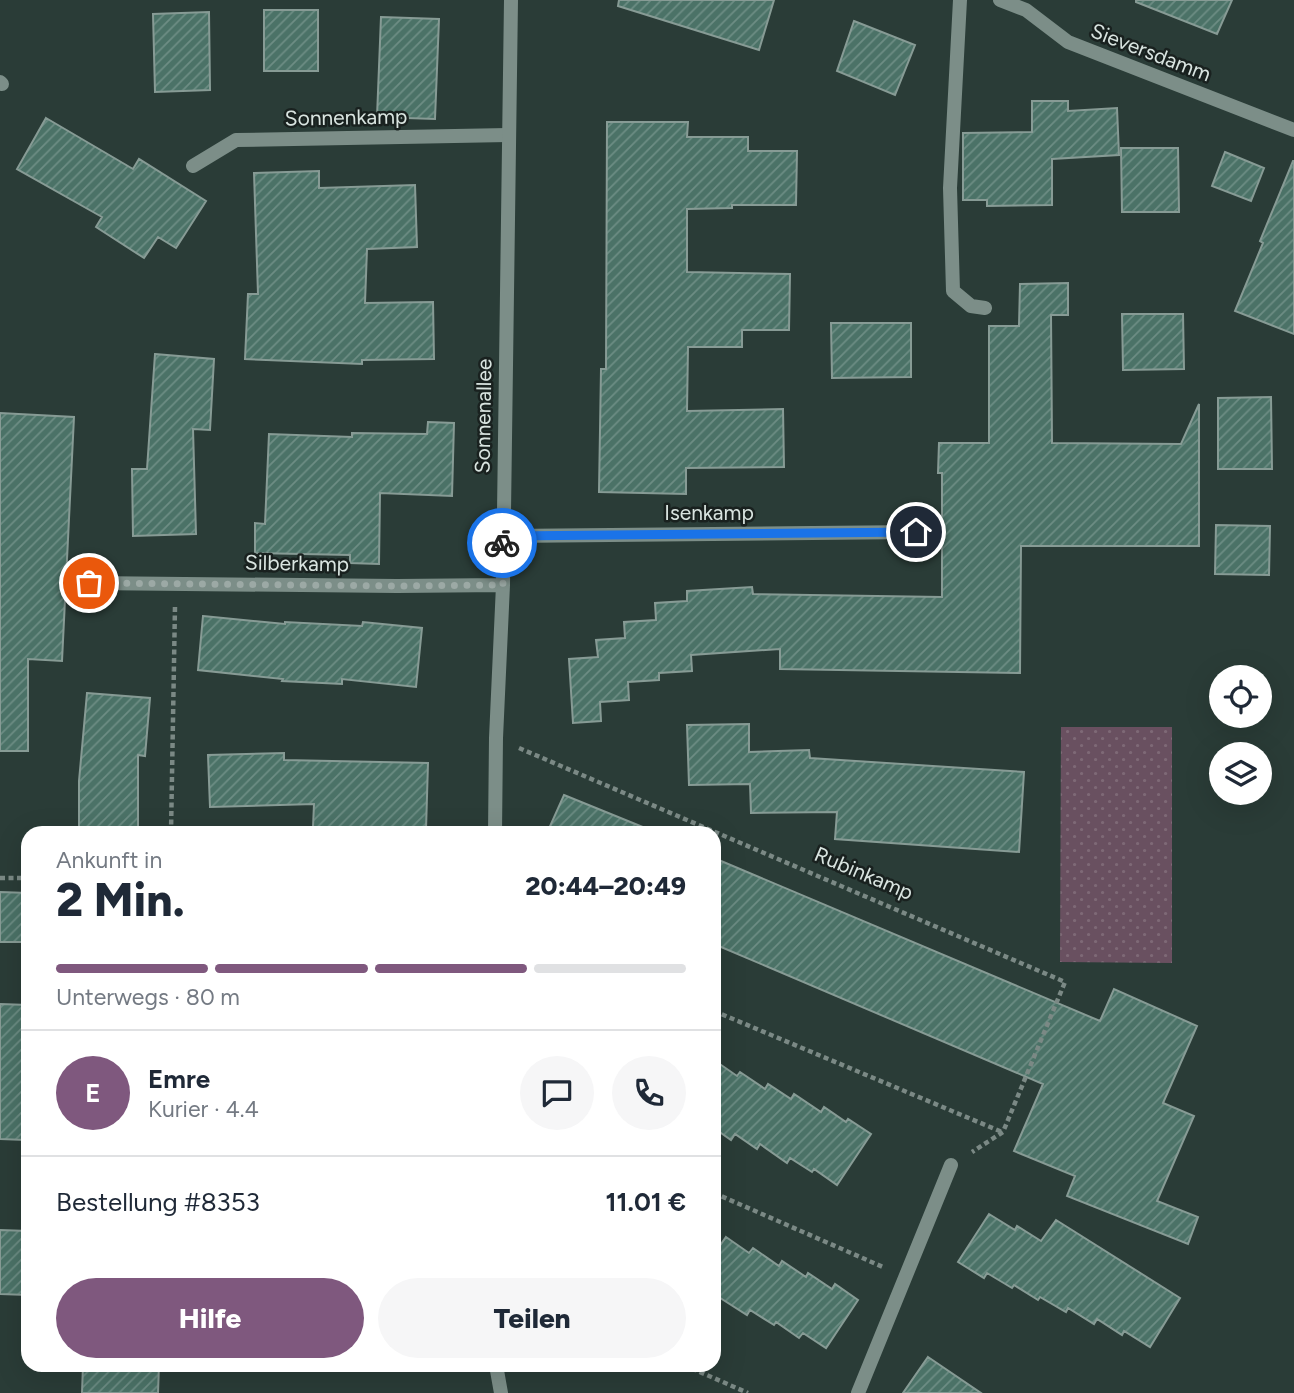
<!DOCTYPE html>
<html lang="de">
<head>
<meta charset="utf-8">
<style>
	body { margin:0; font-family:Figtree,sans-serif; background:#f6f6f7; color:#1f2937; height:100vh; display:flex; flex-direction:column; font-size:26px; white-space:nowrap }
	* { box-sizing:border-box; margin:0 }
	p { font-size:23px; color:#747a83 }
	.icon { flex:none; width:38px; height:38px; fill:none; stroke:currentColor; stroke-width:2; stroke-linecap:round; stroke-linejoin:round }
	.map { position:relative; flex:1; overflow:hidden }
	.sheet { position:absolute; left:21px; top:826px; width:700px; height:546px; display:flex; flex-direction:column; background:#fff; border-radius:21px; box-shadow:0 7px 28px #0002 }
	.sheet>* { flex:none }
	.fabs { position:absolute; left:1209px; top:665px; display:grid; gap:14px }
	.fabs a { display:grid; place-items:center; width:63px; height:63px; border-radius:50%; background:#fff; box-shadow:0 7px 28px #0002; font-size:35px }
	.pin { position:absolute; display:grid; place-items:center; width:60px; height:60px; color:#fff; margin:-30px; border:4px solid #fff; border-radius:50%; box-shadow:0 2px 7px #0007 }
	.courier { position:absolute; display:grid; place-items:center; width:70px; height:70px; margin:-35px; border:5px solid #1a73e8; border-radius:50%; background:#fff; color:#222; box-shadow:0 2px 9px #0007 }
	.overview em { font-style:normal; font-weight:800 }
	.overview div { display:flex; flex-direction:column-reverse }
	.overview { display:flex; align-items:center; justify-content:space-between; height:119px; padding:0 35px }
	h1 { font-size:46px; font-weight:800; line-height:52px }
	.bar { display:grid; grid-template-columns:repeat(4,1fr); gap:10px 7px; align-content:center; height:84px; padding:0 35px }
	.bar i { height:9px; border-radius:5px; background:#e0e1e3 }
	.bar .on { background:#7f587e }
	.bar p { grid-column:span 4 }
	.line { display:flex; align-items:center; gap:18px; padding:0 35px; border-top:2px solid #e0e1e3 }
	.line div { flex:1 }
	.round { display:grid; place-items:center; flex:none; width:74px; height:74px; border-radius:37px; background:#f6f6f7 }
	.button { display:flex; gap:14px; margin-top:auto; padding:14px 35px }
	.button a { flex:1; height:80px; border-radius:42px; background:#7f587e; color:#fff; font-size:28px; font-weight:800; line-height:80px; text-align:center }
	.button a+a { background:#f6f6f7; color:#1f2937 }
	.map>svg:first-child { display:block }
</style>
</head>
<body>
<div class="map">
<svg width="1294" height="1393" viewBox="0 0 1294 1393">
	<defs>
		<pattern id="green-dots" width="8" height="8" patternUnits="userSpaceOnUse" patternTransform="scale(1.75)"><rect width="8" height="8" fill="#695060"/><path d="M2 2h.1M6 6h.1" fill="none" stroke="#7e6976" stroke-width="1.8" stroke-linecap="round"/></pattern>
		<pattern id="building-hatch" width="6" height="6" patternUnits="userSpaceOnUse" patternTransform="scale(1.75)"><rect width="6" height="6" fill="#4b7267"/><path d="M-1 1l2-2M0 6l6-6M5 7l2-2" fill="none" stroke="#6d8d84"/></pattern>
	</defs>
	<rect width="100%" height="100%" fill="#2a3c37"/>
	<!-- green -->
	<path fill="url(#green-dots)" d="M1061 727H1172V963L1060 962Z"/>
	<!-- building -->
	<path fill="url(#building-hatch)" stroke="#879b95" stroke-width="2" d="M619 0H774L759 50 618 6Z
		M1136 0H1232L1217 34 1136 2Z
		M264 10H318V71H264Z
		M209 12 210 90 155 92 153 14Z
		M381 17 439 19 435 119 377 117Z
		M854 21 915 45 895 95 837 71Z
		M1032 101H1068V111L1117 108 1119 155 1052 159V205L987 206V200H963V133L1032 132Z
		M46 118 133 169 139 159 206 201 176 248 158 237 144 258 96 227 102 217 17 169Z
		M607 122H688L687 137H748V151H797L796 205H732V208L687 209V272L790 274 789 330H742V347H688L687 411 783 409 784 467 686 468V494L599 492 601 369H606Z
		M1121 148H1178L1179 212H1122Z
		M1225 152 1264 168 1251 201 1212 186Z
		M1293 161H1294V334L1235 311 1263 243 1260 241Z
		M319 171V188L415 185 417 247 367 249 365 303 433 302 434 359 362 360V364L245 359 248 294H258L254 173Z
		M1068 283V315H1051L1052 443 1181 444 1199 404V546H1021L1020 673 780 669V649L691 655 692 671 659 673V680L628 682 629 700 600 702 601 721 573 723 569 659 598 657 596 640 625 638 624 622 656 620 655 603 687 601V591L752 587 753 594 942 597V473H938L939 443H989V326H1019L1020 284Z
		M1122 314H1183L1184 369 1123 370Z
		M831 323H911V377L832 378Z
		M155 354 214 359 210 430 193 429 196 534 133 536 132 469H147Z
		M1271 397 1272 469H1218V398Z
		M0 413 74 417 62 661 28 659V751H0Z
		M428 422 454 423 452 496 380 493 379 564 350 563V555L255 553V523L265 524 269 434 352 437V433L427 434Z
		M1216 525 1270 526 1269 575 1215 574Z
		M203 616 285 624V622L362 626 363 622 422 628 416 687 342 679V684L282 681 283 679 198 670Z
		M87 693 150 698 145 756 138 755V833H79V781Z
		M749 724V752L809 750 810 758 1024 772 1019 852 835 839 837 812 751 813 750 784 689 785 687 725Z
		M284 753V760L428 763 426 830 313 827 314 804 210 807 208 755Z
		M564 795 655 832V833H547Z
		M714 858 1100 1021 1114 989 1197 1026 1163 1103 1194 1116 1157 1201 1198 1217 1188 1244 1067 1196 1075 1176 1014 1151 1043 1084 714 944Z
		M0 892 28 893V942H0Z
		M0 1004 28 1005 25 1140 0 1139Z
		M714 1060 737 1076 740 1072 765 1089 768 1084 791 1099 794 1094 821 1112 824 1107 846 1122 848 1119 871 1134 837 1185 814 1169 812 1172 790 1158 787 1163 760 1144 757 1149 735 1134 731 1140 714 1128Z
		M989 1214 1015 1230 1017 1226 1041 1241 1056 1220 1180 1298 1150 1347 1124 1331 1122 1335 1097 1319 1094 1324 1068 1308 1066 1312 1040 1297 1038 1300 1014 1285 1012 1288 987 1273 984 1278 958 1262Z
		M0 1230 28 1231 27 1295 0 1294Z
		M726 1237 749 1253 753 1248 779 1266 782 1261 806 1277 808 1273 832 1289 835 1284 858 1300 826 1348 803 1333 799 1338 776 1322 774 1325 750 1310 747 1315 714 1294V1254Z
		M928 1357 981 1393H903Z
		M83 1365H159L158 1393H82Z"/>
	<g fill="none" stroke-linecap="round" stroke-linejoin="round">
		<!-- path -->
		<path stroke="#7b8985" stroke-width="4.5" stroke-dasharray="5 3.5" stroke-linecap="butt" d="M519 748 1065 982 1003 1132 972 1152
			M171 833 175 606
			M0 878H28
			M714 1011 1002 1132
			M714 1193 883 1267
			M684 1365 748 1393"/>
		<!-- service -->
		<path stroke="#7c8e88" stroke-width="14" d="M960 0 950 188 953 291 971 306 985 308
			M0 82 2 84
			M193 166 236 140 508 135"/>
		<!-- minor -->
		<path stroke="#7c8e88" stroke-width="14" d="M1000 0 1026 10 1068 42 1294 130
			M502 536 916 532
			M89 583 397 586 503 585
			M495 833 496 738 503 585 511 0
			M496 1365 501 1393
			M858 1393 951 1165"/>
	</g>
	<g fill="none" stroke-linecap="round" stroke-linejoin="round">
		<!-- done -->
		<path stroke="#9ca9a5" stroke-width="7" stroke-dasharray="0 12.6" d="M89 583 397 586 503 585 502 543"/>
		<!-- route -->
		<path stroke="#1a73e8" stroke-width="9" d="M502 543V536L916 532"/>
	</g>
	<g text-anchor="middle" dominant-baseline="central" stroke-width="5" stroke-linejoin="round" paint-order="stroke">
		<!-- street labels -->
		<g font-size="21" fill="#d9e4e0" stroke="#19211f">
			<text transform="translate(1151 52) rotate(21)">Sieversdamm</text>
			<text transform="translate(346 117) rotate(-1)">Sonnenkamp</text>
			<text transform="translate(483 416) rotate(-89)">Sonnenallee</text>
			<text x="709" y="512">Isenkamp</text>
			<text transform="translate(297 563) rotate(1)">Silberkamp</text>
			<text transform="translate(864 873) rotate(23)">Rubinkamp</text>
		</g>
	</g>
</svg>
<div class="fabs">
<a><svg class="icon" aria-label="locate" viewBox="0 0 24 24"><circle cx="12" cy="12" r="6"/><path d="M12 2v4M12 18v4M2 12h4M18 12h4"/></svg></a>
<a><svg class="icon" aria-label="layers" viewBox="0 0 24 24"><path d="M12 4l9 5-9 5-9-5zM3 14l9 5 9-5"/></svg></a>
</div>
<div class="pin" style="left:89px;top:583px;background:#ea580c"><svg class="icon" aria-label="bag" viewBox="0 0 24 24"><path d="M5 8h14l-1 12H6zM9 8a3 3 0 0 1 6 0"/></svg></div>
<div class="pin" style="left:916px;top:532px;background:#1f2937"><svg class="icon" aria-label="home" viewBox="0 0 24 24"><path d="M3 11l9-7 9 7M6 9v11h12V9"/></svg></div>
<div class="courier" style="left:502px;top:543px"><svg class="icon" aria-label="bike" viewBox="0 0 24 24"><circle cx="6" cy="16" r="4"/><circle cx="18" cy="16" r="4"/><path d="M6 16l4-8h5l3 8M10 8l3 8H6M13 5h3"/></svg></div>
<section class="sheet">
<div class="overview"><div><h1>2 Min.</h1><p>Ankunft in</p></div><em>20:44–20:49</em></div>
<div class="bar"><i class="on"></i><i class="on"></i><i class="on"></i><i></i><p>Unterwegs · 80 m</p></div>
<div class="line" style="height:126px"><b class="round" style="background:#7f587e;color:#fff">E</b><div><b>Emre</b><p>Kurier · 4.4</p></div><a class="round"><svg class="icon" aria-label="chat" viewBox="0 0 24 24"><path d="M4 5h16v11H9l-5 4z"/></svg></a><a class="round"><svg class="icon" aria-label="phone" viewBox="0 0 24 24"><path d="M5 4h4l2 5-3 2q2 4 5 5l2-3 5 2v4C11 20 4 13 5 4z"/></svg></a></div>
<div class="line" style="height:91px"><div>Bestellung #8353</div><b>11.01 €</b></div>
<div class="button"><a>Hilfe</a><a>Teilen</a></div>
</section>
</div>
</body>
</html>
